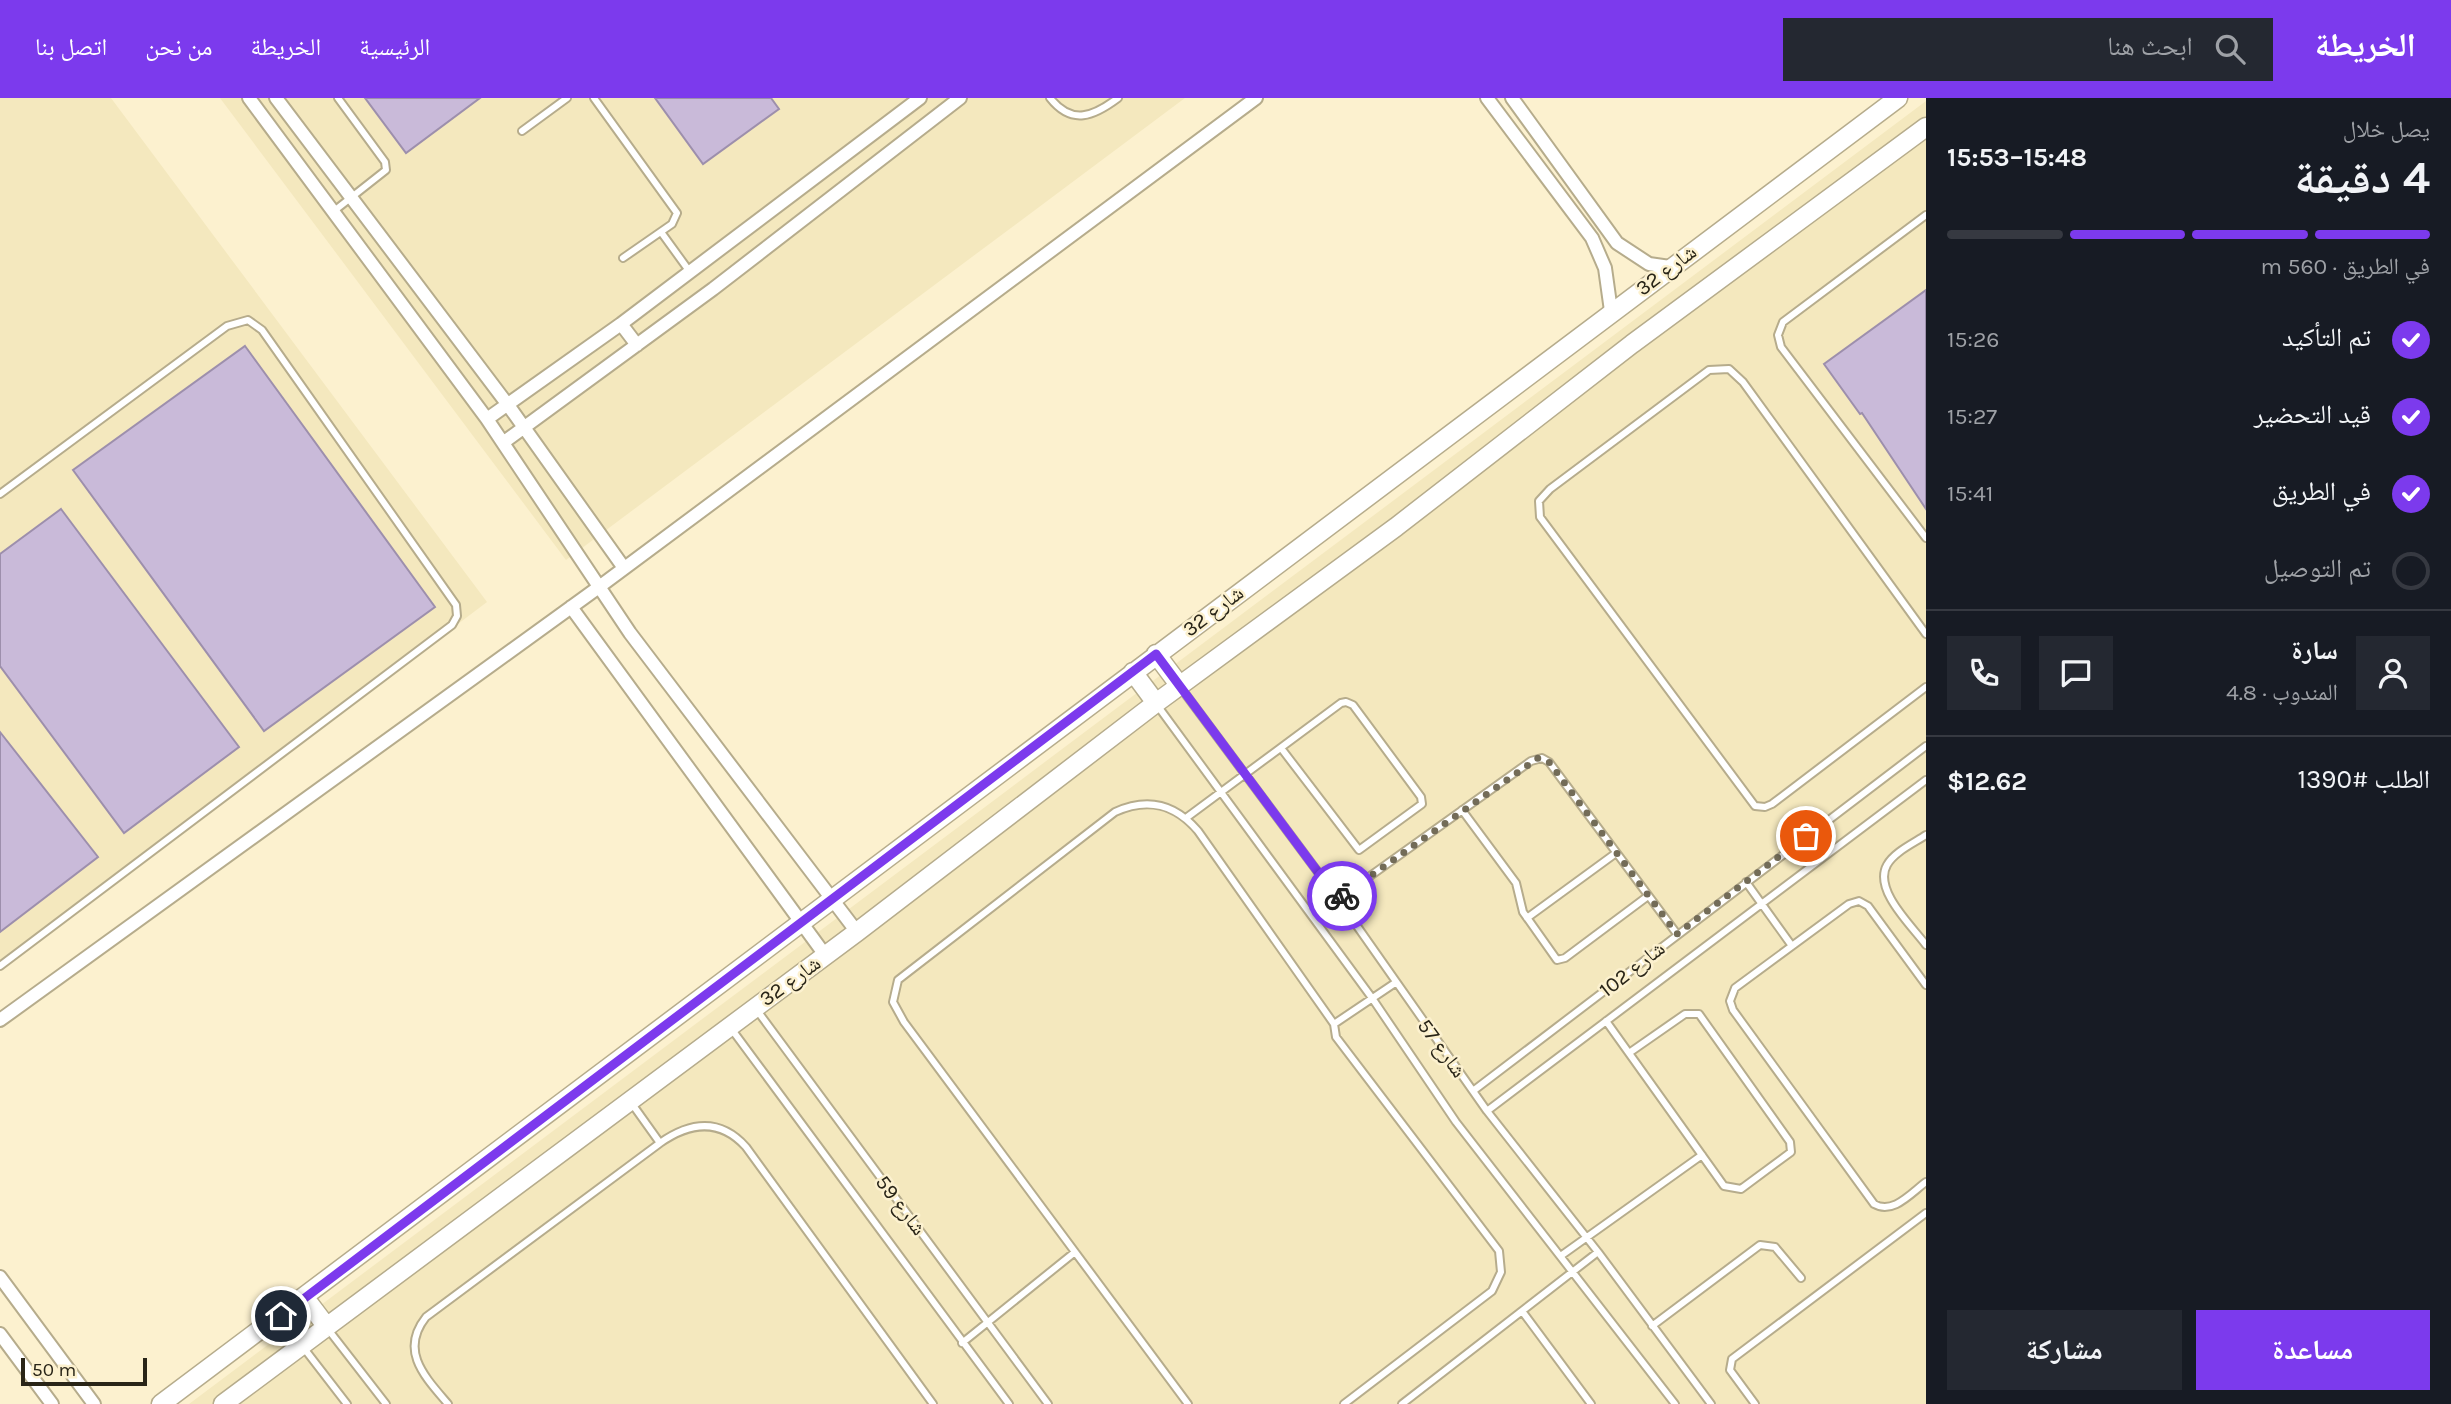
<!DOCTYPE html>
<html lang="ar">
<head>
<meta charset="utf-8">
<style>
	body { margin:0; font-family:Karla,"Noto Naskh Arabic",sans-serif; background:#242831; color:#f1f3f6; direction:rtl; height:100vh; display:flex; flex-direction:column; font-size:26px; white-space:nowrap }
	* { box-sizing:border-box; margin:0 }
	p { font-size:23px; color:#9ea1a6 }
	.icon { flex:none; width:38px; height:38px; fill:none; stroke:currentColor; stroke-width:2; stroke-linecap:round; stroke-linejoin:round }
	.map { position:relative; flex:1; overflow:hidden; direction:ltr }
	.sheet { display:flex; flex-direction:column; background:#171b24; width:525px }
	.sheet>* { flex:none }
	.scale { position:absolute; left:21px; bottom:18px; width:126px; box-sizing:border-box; padding-left:7px; border:4px solid #292518; border-top:0; font-size:19px; line-height:24px; white-space:nowrap; color:#292518; -webkit-text-stroke:5px #fcf1cf; paint-order:stroke }
	.pin { position:absolute; display:grid; place-items:center; width:60px; height:60px; color:#fff; margin:-30px; border:4px solid #fff; border-radius:50%; box-shadow:0 2px 7px #0007 }
	.courier { position:absolute; display:grid; place-items:center; width:70px; height:70px; margin:-35px; border:5px solid #7c3aed; border-radius:50%; background:#fff; color:#222; box-shadow:0 2px 9px #0007 }
	.overview em { font-style:normal; font-weight:700 }
	.overview div { display:flex; flex-direction:column-reverse }
	.overview { display:flex; align-items:center; justify-content:space-between; height:119px; padding:0 21px }
	h1 { font-size:46px; font-weight:700; line-height:52px }
	.bar { display:grid; grid-template-columns:repeat(4,1fr); gap:10px 7px; align-content:center; height:84px; padding:0 21px }
	.bar i { height:9px; border-radius:5px; background:#363941 }
	.bar .current { background:#7c3aed }
	.bar p { grid-column:span 4 }
	.line { display:flex; align-items:center; gap:18px; padding:0 21px; border-top:2px solid #363941 }
	.line div { flex:1 }
	.round { display:grid; place-items:center; flex:none; width:74px; height:74px; border-radius:0px; background:#242831 }
	ol { padding:0 21px; list-style:none }
	li { display:flex; align-items:center; gap:21px; height:77px }
	li p { margin-inline-start:auto }
	li .icon { padding:7px; border-radius:50%; background:#7c3aed; color:#fff; stroke-width:4 }
	li:last-child { color:#9ea1a6 }
	li i { width:38px; height:38px; border:4px solid #363941; border-radius:50% }
	.primary-button { display:flex; gap:14px; margin-top:auto; padding:14px 21px }
	.primary-button a { flex:1; height:80px; border-radius:0px; background:#7c3aed; color:#fff; font-size:28px; font-weight:700; line-height:80px; text-align:center }
	.primary-button a+a { background:#242831; color:#f1f3f6 }
	header { display:flex; align-items:center; gap:42px; box-sizing:border-box; height:98px; padding:0 35px; background:#7c3aed; color:#fff }
	header strong { font-size:33px }
	nav { display:flex; gap:38px; margin-inline-start:auto; font-size:24px }
	.search { width:490px; height:63px; background:#242831; display:flex; align-items:center; gap:18px; box-sizing:border-box; padding:0 24px; border-radius:0px; color:#9ea1a6; font-size:26px }
	main { display:flex; flex:1; min-height:0 }
	.map>svg:first-child { display:block }
</style>
</head>
<body>
<header>
<strong>الخريطة</strong>
<div class="search"><svg class="icon" aria-label="search" viewBox="0 0 24 24"><circle cx="10" cy="10" r="6"/><path d="M15 15l6 6"/></svg>ابحث هنا</div>
<nav><a>الرئيسية</a><a>الخريطة</a><a>من نحن</a><a>اتصل بنا</a></nav>
</header>
<main>
<section class="sheet">
<div class="overview"><div><h1>4 دقيقة</h1><p>يصل خلال</p></div><em>15:48–15:53</em></div>
<div class="bar"><i class="current"></i><i class="current"></i><i class="current"></i><i></i><p>في الطريق · 560 m</p></div>
<ol>
<li><svg class="icon" aria-label="check" viewBox="0 0 24 24"><path d="M5 12l5 5 9-10"/></svg>تم التأكيد<p>15:26</p></li>
<li><svg class="icon" aria-label="check" viewBox="0 0 24 24"><path d="M5 12l5 5 9-10"/></svg>قيد التحضير<p>15:27</p></li>
<li><svg class="icon" aria-label="check" viewBox="0 0 24 24"><path d="M5 12l5 5 9-10"/></svg>في الطريق<p>15:41</p></li>
<li><i></i>تم التوصيل</li>
</ol>
<div class="line" style="height:126px"><a class="round"><svg class="icon" aria-label="person" viewBox="0 0 24 24"><circle cx="12" cy="8" r="4"/><path d="M4 21q1-7 8-7t8 7"/></svg></a><div><b>سارة</b><p>المندوب · 4.8</p></div><a class="round"><svg class="icon" aria-label="chat" viewBox="0 0 24 24"><path d="M4 5h16v11H9l-5 4z"/></svg></a><a class="round"><svg class="icon" aria-label="phone" viewBox="0 0 24 24"><path d="M5 4h4l2 5-3 2q2 4 5 5l2-3 5 2v4C11 20 4 13 5 4z"/></svg></a></div>
<div class="line" style="height:91px"><div>الطلب #1390</div><b>$12.62</b></div>
<div class="primary-button"><a>مساعدة</a><a>مشاركة</a></div>
</section>
<div class="map">
<svg width="1926" height="1306" viewBox="0 0 1926 1306">
	<rect width="100%" height="100%" fill="#fcf1cf"/>
	<!-- built -->
	<path fill="#f4e8be" d="M0 0H111L487 504 0 872Z
		M220 0H1185L566 462Z
		M1926 3V1306H189Z"/>
	<!-- building -->
	<path fill="#c9bad9" stroke="#9d8fac" stroke-width="2" d="M365 0H480L406 55Z
		M655 0H771L779 11 703 66Z
		M1926 192V411L1862 315 1860 316 1824 266Z
		M245 248 435 509 264 633 73 372Z
		M61 411 239 649 124 735 0 568V456Z
		M0 634 98 759 0 834Z"/>
	<g fill="none" stroke-linecap="round" stroke-linejoin="round">
		<defs>
			<path id="service" d="M594 0 677 115 672 126 623 160
				M1050 0C1072 28 1094 18 1118 0
				M522 33 567 0
				M334 113 386 72 385 64 338 0
				M1926 117 1783 224 1778 237 1781 249 1926 440
				M661 134 690 174
				M0 396 227 228 248 222 262 232 456 507 457 518 452 527 0 868
				M1926 536 1743 284 1729 271 1709 272 1550 391 1539 403 1540 419 1755 708 1765 709 1772 706 1926 589
				M1181 590 1338 801 1487 1013 1598 1154 1711 1306
				M1157 607 1372 900 1456 1024 1675 1306
				M1462 712 1516 785 1523 814 1557 862 1565 860 1648 798
				M1186 720 1341 605 1346 604 1353 607 1421 699 1422 706 1359 752 1281 650
				M1926 737C1914 745 1894 754 1887 767 1873 792 1912 828 1926 847
				M1746 784 1792 848
				M1338 801 1531 663 1542 660 1549 664 1677 836
				M1527 820 1616 755
				M1926 887 1868 808 1859 803 1849 806 1735 890 1730 903 1733 912 1874 1106C1893 1117 1911 1095 1926 1084
				M756 911 1048 1306
				M1606 923 1724 1088 1741 1091 1791 1054 1790 1044 1699 916H1685L1629 955
				M1334 926 1395 885
				M730 929 1009 1306
				M1473 993 1926 648
				M630 1003 660 1045
				M1487 1013 1926 682
				M1562 1157 1702 1057
				M1522 1213 1591 1306
				M1652 1228 1760 1147 1775 1149 1801 1180
				M327 1230 386 1306
				M962 1245 1075 1154
				M303 1249 347 1306
				M448 1306C425 1279 399 1253 426 1219L660 1045C690 1024 720 1020 746 1049L933 1306
				M1188 1306 904 924 893 904 898 882 907 875 1115 714C1148 699 1175 706 1198 733L1334 926 1336 939 1499 1153 1501 1174 1492 1193 1344 1306
				M1402 1306 1598 1154
				M1755 1306 1730 1272 1732 1261 1926 1115"/>
			<path id="minor" d="M249 0 487 321 630 535 857 834
				M276 0 508 307 624 470
				M1487 0 1592 140 1605 170 1611 213
				M1512 0 1617 145 1649 166 1670 169
				M621 226 637 247
				M487 321 621 226 920 0
				M504 344 713 191 960 0
				M571 509 825 857
				M0 922 599 489 1256 0
				M0 1179 94 1306
				M0 1236 52 1306"/>
			<path id="secondary" d="M1156 556 1180 588
				M1133 574 1156 605
				M305 1200 327 1229
				M280 1218 302 1247
				M161 1306 1898 0
				M223 1306 857 834 1156 605 1396 429 1632 246 1926 29"/>
		</defs>
		<!-- service casing -->
		<use href="#service" stroke="#b6ac8c" stroke-width="10"/>
		<!-- minor casing -->
		<use href="#minor" stroke="#b6ac8c" stroke-width="16"/>
		<!-- secondary casing -->
		<use href="#secondary" stroke="#b6ac8c" stroke-width="21"/>
		<!-- service -->
		<use href="#service" stroke="#fff" stroke-width="6"/>
		<!-- minor -->
		<use href="#minor" stroke="#fff" stroke-width="12"/>
		<!-- secondary -->
		<use href="#secondary" stroke="#fff" stroke-width="18"/>
	</g>
	<g fill="none" stroke-linecap="round" stroke-linejoin="round">
		<!-- done -->
		<path stroke="#736c58" stroke-width="7" stroke-dasharray="0 12.6" d="M1342 798 1538 660 1549 664 1677 836 1806 738"/>
		<!-- route -->
		<path stroke="#7c3aed" stroke-width="9" d="M281 1218 1156 556 1338 801 1342 798"/>
	</g>
	<g text-anchor="middle" dominant-baseline="central" stroke-width="5" stroke-linejoin="round" paint-order="stroke">
		<!-- street labels -->
		<g font-size="21" fill="#292518" stroke="#fcf1cf">
			<text transform="translate(1666 172) rotate(-37)">شارع 32</text>
			<text transform="translate(1213 513) rotate(-37)">شارع 32</text>
			<text transform="translate(1632 871) rotate(-38)">شارع 102</text>
			<text transform="translate(790 883) rotate(-36)">شارع 32</text>
			<text transform="translate(1442 950) rotate(54)">شارع 57</text>
			<text transform="translate(901 1107) rotate(53)">شارع 59</text>
		</g>
	</g>
</svg>
<div class="scale">50 m</div>
<div class="pin" style="left:1806px;top:738px;background:#ea580c"><svg class="icon" aria-label="bag" viewBox="0 0 24 24"><path d="M5 8h14l-1 12H6zM9 8a3 3 0 0 1 6 0"/></svg></div>
<div class="pin" style="left:281px;top:1218px;background:#1f2937"><svg class="icon" aria-label="home" viewBox="0 0 24 24"><path d="M3 11l9-7 9 7M6 9v11h12V9"/></svg></div>
<div class="courier" style="left:1342px;top:798px"><svg class="icon" aria-label="bike" viewBox="0 0 24 24"><circle cx="6" cy="16" r="4"/><circle cx="18" cy="16" r="4"/><path d="M6 16l4-8h5l3 8M10 8l3 8H6M13 5h3"/></svg></div>
</div>
</main>
</body>
</html>
